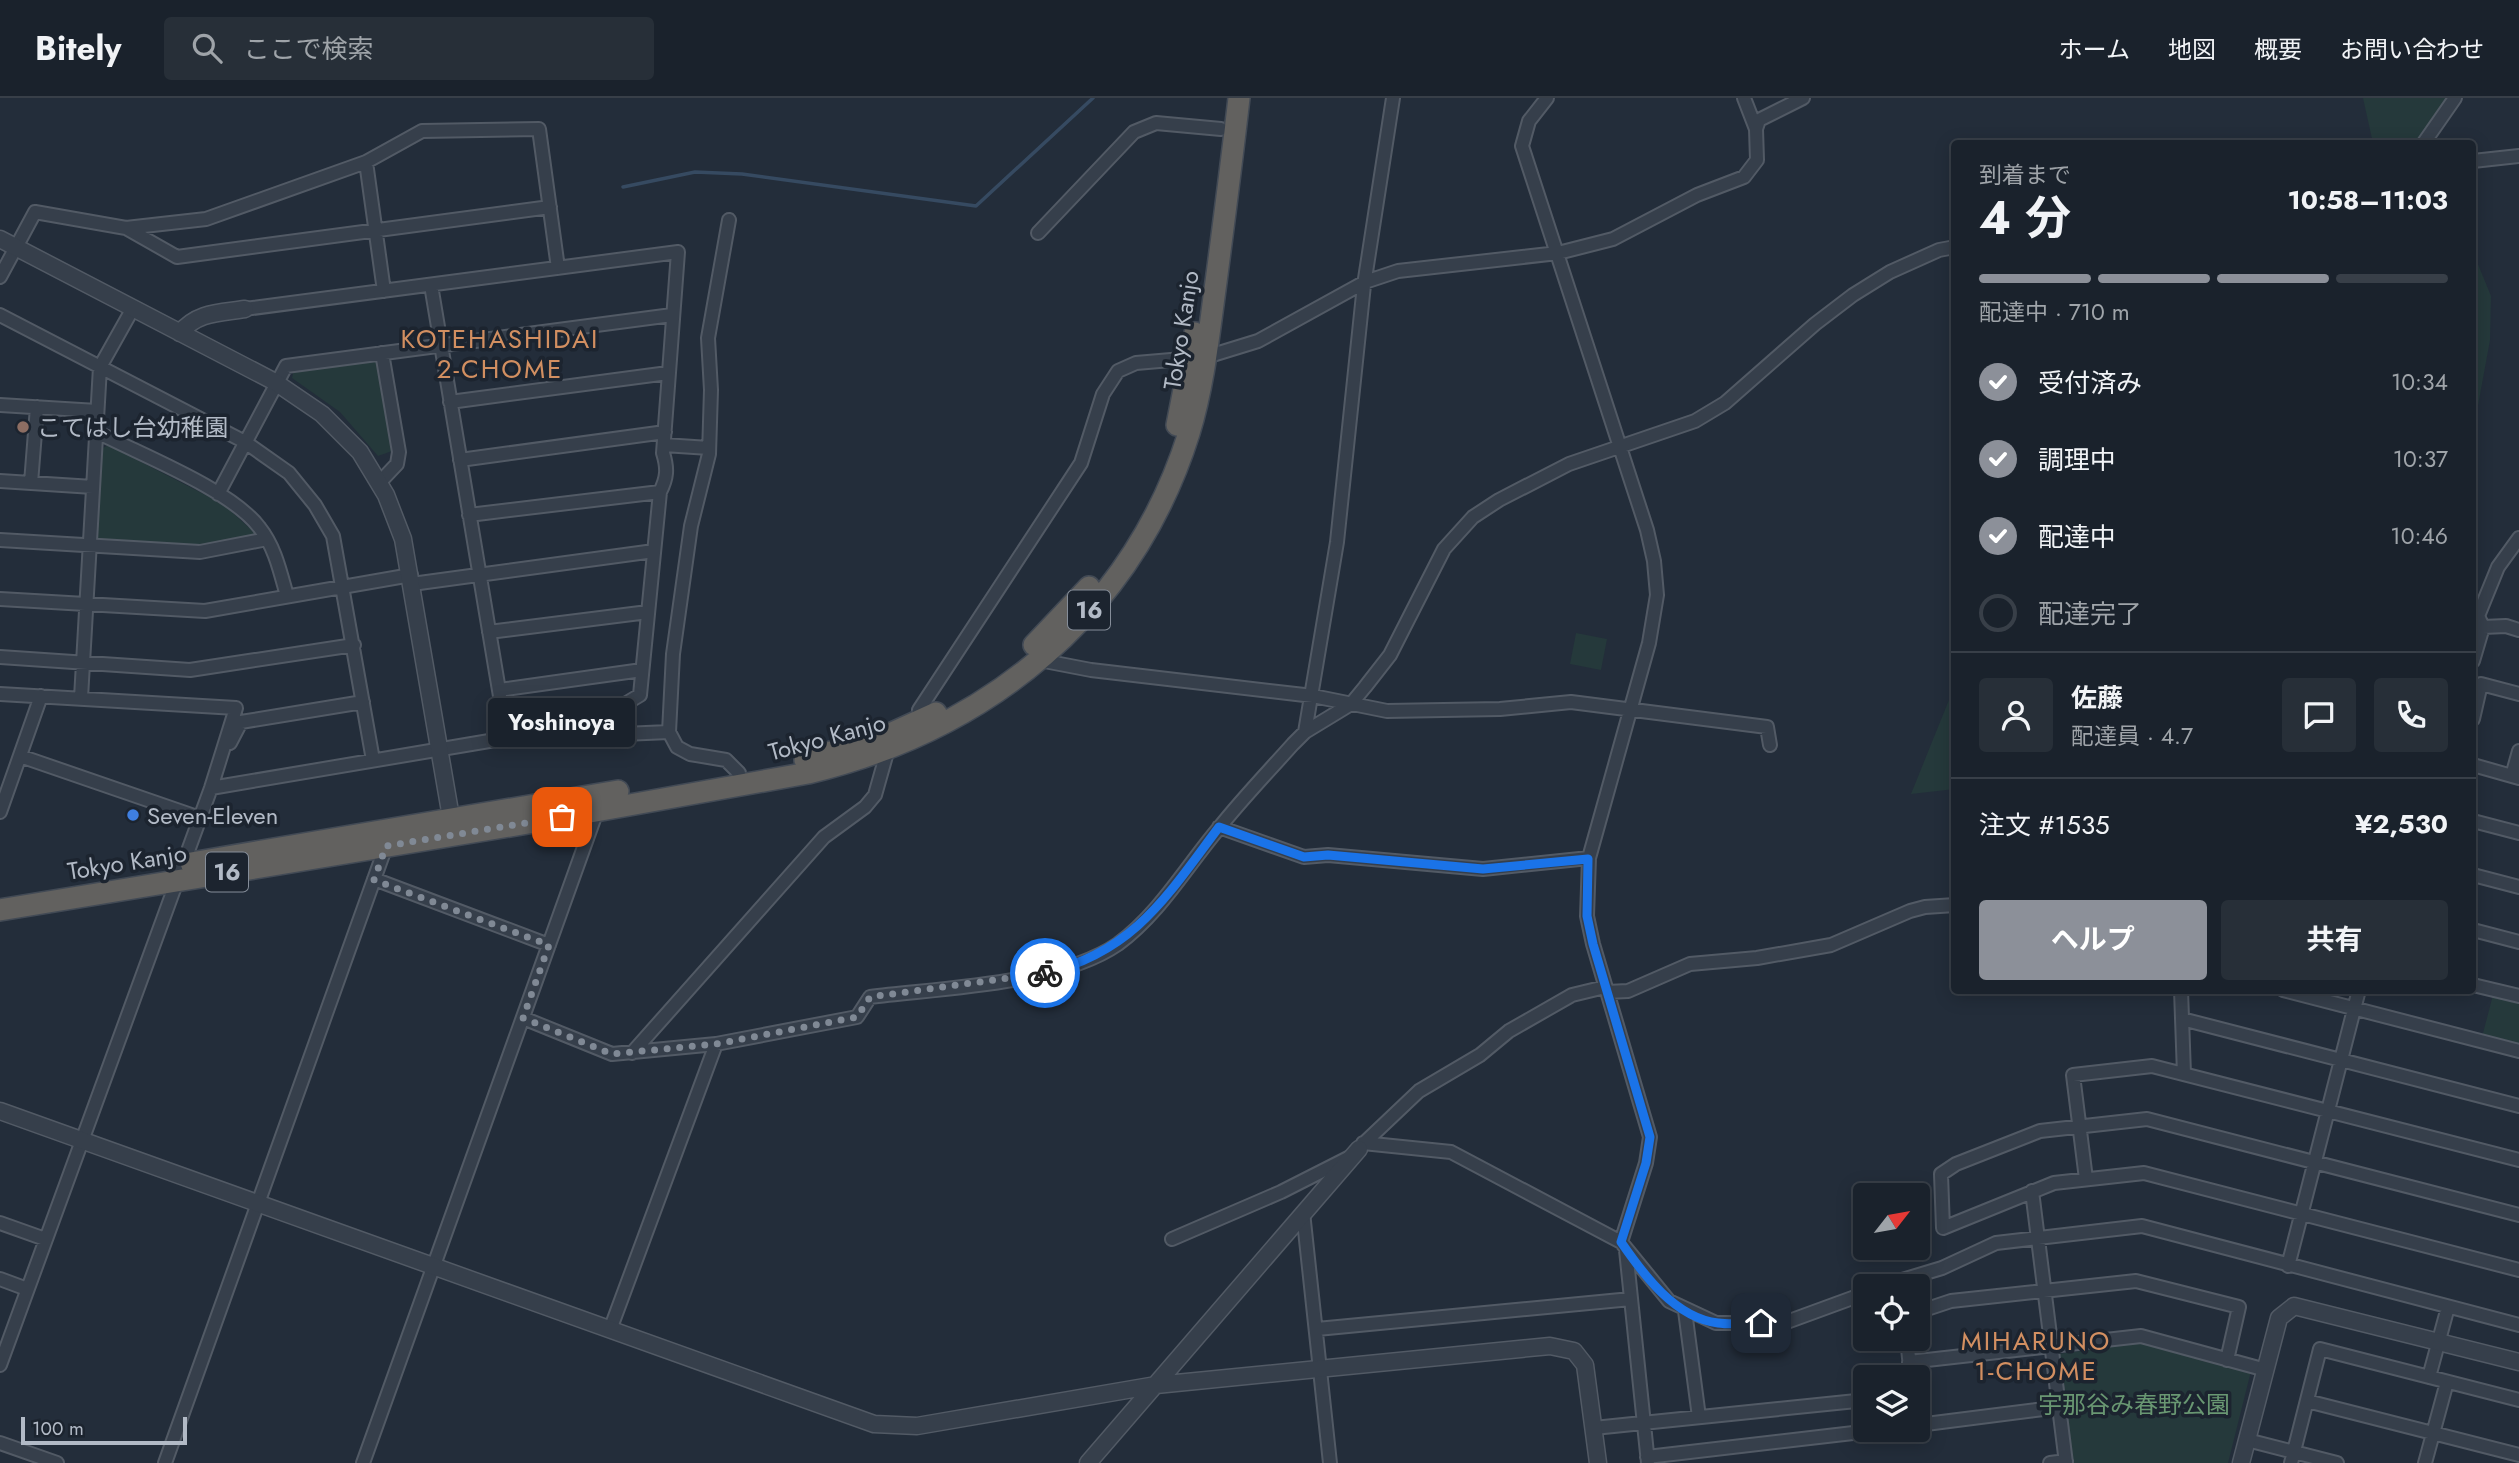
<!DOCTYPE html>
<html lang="ja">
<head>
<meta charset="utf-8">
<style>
	body { margin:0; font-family:Jost,"Noto Sans JP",sans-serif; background:#272f38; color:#f1f3f6; height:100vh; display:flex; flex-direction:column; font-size:26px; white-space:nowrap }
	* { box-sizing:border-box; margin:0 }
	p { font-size:23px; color:#9fa4a9 }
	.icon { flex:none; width:38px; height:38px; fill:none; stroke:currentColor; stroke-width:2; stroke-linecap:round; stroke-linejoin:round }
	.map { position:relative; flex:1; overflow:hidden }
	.side { position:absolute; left:1951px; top:42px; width:525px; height:854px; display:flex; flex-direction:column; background:#1a222c; border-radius:7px; box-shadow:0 4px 18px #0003,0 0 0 2px #383f48 }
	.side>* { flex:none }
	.needle { width:46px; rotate:59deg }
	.buttons { position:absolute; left:1853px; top:1085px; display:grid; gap:14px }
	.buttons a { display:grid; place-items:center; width:77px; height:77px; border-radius:7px; background:#1a222c; box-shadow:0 4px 18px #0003,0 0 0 2px #383f48; font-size:35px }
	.scale { position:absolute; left:21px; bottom:18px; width:166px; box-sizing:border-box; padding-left:7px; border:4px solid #b2bac6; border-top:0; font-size:19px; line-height:24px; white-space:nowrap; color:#b2bac6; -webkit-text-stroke:5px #1c242f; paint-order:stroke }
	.pin { position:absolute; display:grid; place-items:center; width:60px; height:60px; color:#fff; margin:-30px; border-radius:14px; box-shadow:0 4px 10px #0006 }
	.courier { position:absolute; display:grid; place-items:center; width:70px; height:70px; margin:-35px; border:5px solid #1a73e8; border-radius:50%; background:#fff; color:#222; box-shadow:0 2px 9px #0007 }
	.bubble { position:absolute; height:49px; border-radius:7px; background:#1a222c; box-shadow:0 4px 18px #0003,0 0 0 2px #383f48; font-size:23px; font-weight:700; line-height:49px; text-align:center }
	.summary em { font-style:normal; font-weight:700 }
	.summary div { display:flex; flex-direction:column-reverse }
	.summary { display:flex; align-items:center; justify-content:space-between; height:119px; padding:0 28px }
	h1 { font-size:46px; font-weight:700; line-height:52px }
	.bar { display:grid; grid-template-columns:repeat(4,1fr); gap:10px 7px; align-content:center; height:84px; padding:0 28px }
	.bar i { height:9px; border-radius:5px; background:#383f48 }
	.bar .selected { background:#8c9099 }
	.bar p { grid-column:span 4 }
	.line { display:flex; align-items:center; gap:18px; padding:0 28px; border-top:2px solid #383f48 }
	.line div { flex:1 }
	.round { display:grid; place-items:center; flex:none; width:74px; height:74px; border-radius:7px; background:#272f38 }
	ol { padding:0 28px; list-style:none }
	li { display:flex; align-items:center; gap:21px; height:77px }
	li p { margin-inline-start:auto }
	li .icon { padding:7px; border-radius:50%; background:#8c9099; color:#fff; stroke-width:4 }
	li:last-child { color:#9fa4a9 }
	li i { width:38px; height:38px; border:4px solid #383f48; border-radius:50% }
	.primary-button { display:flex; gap:14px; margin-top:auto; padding:14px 28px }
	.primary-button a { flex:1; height:80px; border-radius:7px; background:#8c9099; color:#fff; font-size:28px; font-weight:700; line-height:80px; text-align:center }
	.primary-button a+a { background:#272f38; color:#f1f3f6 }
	header { display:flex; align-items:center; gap:42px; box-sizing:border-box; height:98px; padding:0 35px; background:#1a222c; border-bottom:2px solid #383f48 }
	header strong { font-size:33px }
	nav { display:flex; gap:38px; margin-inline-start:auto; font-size:24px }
	.search { width:490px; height:63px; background:#272f38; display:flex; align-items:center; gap:18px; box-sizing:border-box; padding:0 24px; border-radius:7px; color:#9fa4a9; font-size:26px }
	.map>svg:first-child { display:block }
</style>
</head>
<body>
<header>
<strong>Bitely</strong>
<div class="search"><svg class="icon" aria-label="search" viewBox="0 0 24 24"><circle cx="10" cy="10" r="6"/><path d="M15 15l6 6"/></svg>ここで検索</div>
<nav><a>ホーム</a><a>地図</a><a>概要</a><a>お問い合わせ</a></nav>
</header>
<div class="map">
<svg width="2519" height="1365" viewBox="0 0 2519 1365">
	<rect width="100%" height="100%" fill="#232d3a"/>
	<!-- green -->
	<path fill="#25393b" d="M2363 0H2452L2451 9 2414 46 2373 45Z
		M2473 154 2491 198 2490 242 2473 335Z
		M375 260 381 265 395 352 378 358 340 314 292 280 294 272Z
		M108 347 223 406 256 436 254 441 197 451 101 445 96 439 100 352Z
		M1576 535 1607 541 1601 572 1570 566Z
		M1955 587V691L1911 696Z
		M2493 897 2519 904V949L2482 939Z
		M2140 1245 2251 1273 2228 1365H2071L2058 1256Z"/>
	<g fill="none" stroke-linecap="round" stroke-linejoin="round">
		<!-- stream -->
		<path stroke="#364a61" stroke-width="3.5" d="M623 89 695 74 742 76 976 108 1093 0"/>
		<defs>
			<path id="minor" d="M1547 0 1529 23 1522 48 1647 432 1654 463 1657 497 1649 545 1589 760 1587 818 1593 846 1650 1039 1646 1065 1621 1144
				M1744 0 1756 31
				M2423 46 2455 0
				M2473 63 2519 58
				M366 64 384 193
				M729 122 708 240 711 292 709 356 691 428 673 556 669 634 677 649 690 656 726 662 739 675
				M126 130 177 159 550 109
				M1038 135 1134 34 1156 25 1221 31
				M0 179 35 114 126 130 206 121 366 64 422 33 539 31 558 170
				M431 187 507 640
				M0 217 245 344 289 375 315 407 333 438 373 662
				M450 304 668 275
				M0 307 97 313
				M97 334C141 357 230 391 259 429 275 449 280 473 287 498
				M664 347 709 350
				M460 362 665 334
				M0 383 93 389
				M31 385 37 309
				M379 385 397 366 399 354 382 255
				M218 396 286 268 672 217
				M469 417 660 394
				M0 442 200 454 267 441
				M412 486 654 453
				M0 501 205 513 411 477
				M2483 529 2478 518 2498 469 2519 440
				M489 534 648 514
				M0 559 190 572 354 547
				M1039 562 1091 572 1313 598 1387 613 1500 611 1571 604 1767 629 1770 647
				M2473 563 2483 529 2506 528 2519 532
				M499 592 642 572
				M0 596 236 610 211 690 0 1267
				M81 600 100 269 132 212
				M610 616 623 636 669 634
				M2473 621 2481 586 2519 596
				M920 623 919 612 1081 365 1103 296 1118 273 1136 265 1206 259 1258 243 1365 184 1398 173 1558 155 1613 141 1697 97 1744 79 1757 62 1756 31 1759 22 1803 0
				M1305 634 1337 444 1364 187 1393 0
				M230 645 241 624 363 604
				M20 658 200 720
				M2473 667 2519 680
				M2512 678 2519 653
				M211 690 507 640 605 618 640 597 660 394C667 380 668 371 663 355L678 154 245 211
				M0 714 41 598
				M2473 723 2519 735
				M1219 729 1304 759 1328 757 1483 771 1589 760
				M2473 777 2519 789
				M374 781 549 847
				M2473 832 2519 844
				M2473 887 2519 898
				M2181 892 2184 976
				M2283 892 2519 953
				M1607 894 1628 893 1690 866 1757 860 1831 847 1910 813 1925 809 1955 807
				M523 920 612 956 716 946 857 919 870 899C940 890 1059 887 1118 846 1160 815 1186 769 1219 730 1242 701 1268 674 1293 646L1305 634 1351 606 1365 589 1390 557 1444 451 1473 419 1499 402 1569 366 1695 323 1725 305 1815 226 1853 197 1890 174 1939 152 1955 149
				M2182 921 2519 1008
				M632 955 824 739 865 709 875 697 888 651
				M1363 1045 1451 1054 1621 1144 1669 1203 1716 1225H1784L1866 1195
				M1361 1048 1419 993 1480 957 1509 933 1572 897 1605 889
				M2086 1081 2073 977 2152 968 2519 1062
				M2032 1093 2066 1365
				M1303 1114 1330 1365
				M2519 1117 2147 1021 2040 1033 1956 1066 1941 1076 1943 1130 2054 1085 2144 1075 2519 1172
				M0 1125 45 1141
				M1172 1141 1281 1094 1350 1059
				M1626 1152 1648 1365
				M2288 1168 2359 892
				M0 1181 27 1191
				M1882 1188 1942 1170 1996 1145 2142 1128 2519 1227
				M1685 1213 1699 1319
				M1918 1214 1951 1203 2136 1183 2239 1209 2227 1262
				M1317 1231 1631 1201
				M610 1232 716 946
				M1907 1241 1911 1279
				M1909 1264 2141 1238 2266 1272
				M2429 1279 2448 1209
				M2307 1303 2519 1357
				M1918 1327 2059 1309
				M1594 1330 1866 1302
				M2247 1342 2337 1365
				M0 1345 57 1365
				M1647 1359 1879 1332
				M165 1365 386 748
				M363 1365 598 710
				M2050 1365 2066 1363
				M2291 1365 2320 1251 2519 1302
				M2425 1365 2447 1284"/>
			<path id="tertiary" d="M0 141 275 284 322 316 360 354 386 397 403 441 453 731
				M180 235C197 214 219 215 245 211
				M0 1013 874 1326 917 1328 1156 1287 1550 1248 1574 1253 1585 1267 1598 1365
				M1088 1365 1359 1051
				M2241 1365 2279 1220 2294 1208 2519 1264"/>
			<path id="trunk" d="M1177 327 1195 235
				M1034 547 1089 489
				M805 662 890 636 936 615
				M191 765 618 693
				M0 812 540 723 808 675C988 632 1132 516 1189 335 1204 286 1209 235 1216 184 1224 123 1232 61 1239 0"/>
		</defs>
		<!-- minor casing -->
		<use href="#minor" stroke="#525a65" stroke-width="16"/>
		<!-- tertiary casing -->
		<use href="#tertiary" stroke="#525a65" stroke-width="19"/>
		<!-- trunk casing -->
		<use href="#trunk" stroke="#424a55" stroke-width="24"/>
		<!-- minor -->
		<use href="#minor" stroke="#363f4b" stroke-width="12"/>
		<!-- tertiary -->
		<use href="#tertiary" stroke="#363f4b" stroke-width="16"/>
		<!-- trunk -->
		<use href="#trunk" stroke="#62615f" stroke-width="21"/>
	</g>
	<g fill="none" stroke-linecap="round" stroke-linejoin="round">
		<!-- done -->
		<path stroke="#808995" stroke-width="7" stroke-dasharray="0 12.6" d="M562 719 386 748 374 782 549 847 523 920 612 956 716 946 857 919 870 899 1045 875"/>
		<!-- route -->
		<path stroke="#1a73e8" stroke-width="9" d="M1045 875C1134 854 1167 798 1219 729L1304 759 1328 757 1483 771 1588 761 1587 818 1593 846 1650 1039 1646 1065 1621 1144C1643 1176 1675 1220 1718 1225 1732 1227 1747 1225 1761 1225"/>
	</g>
	<!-- markers -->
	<circle fill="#8d6e63" stroke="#1c242f" stroke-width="2.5" cx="23" cy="329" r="7"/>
	<circle fill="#3f7fe0" stroke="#1c242f" stroke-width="2.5" cx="133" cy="717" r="7"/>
	<g text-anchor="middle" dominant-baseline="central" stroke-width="7" stroke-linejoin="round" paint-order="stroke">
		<!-- shield labels -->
		<g fill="#1c242f" stroke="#858d99" stroke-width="2">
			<rect x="1068" y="492.5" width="42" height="39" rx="5"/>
			<rect x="206" y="754.5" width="42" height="39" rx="5"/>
		</g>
		<g font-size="23" font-weight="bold" fill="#b2bac6">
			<text x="1089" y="512">16</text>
			<text x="227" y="774">16</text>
		</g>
		<!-- street labels -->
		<g font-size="24" fill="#b2bac6" stroke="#1c242f">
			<text transform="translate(1181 232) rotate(-81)">Tokyo Kanjo</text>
			<text transform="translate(827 639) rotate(-15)">Tokyo Kanjo</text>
			<text transform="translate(127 764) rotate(-9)">Tokyo Kanjo</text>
		</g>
		<!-- poi labels -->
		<g font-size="24" fill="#b2bac6" stroke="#1c242f" text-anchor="start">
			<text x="37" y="329">こてはし台幼稚園</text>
			<text x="147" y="717">Seven-Eleven</text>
		</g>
		<!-- park labels -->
		<g font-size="24" fill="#699772" stroke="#1c242f">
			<text x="2134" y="1306">宇那谷み春野公園</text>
		</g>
		<!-- neighbourhood labels -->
		<g font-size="26" letter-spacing="2" fill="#d28f61" stroke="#1c242f">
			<text x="500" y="241">KOTEHASHIDAI<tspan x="500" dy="30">2-CHOME</tspan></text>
			<text x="2036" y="1243">MIHARUNO<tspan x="2036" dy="30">1-CHOME</tspan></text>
		</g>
	</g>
</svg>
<div class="buttons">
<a><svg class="needle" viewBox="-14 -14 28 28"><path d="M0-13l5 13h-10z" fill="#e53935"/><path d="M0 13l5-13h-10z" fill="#9fa4a9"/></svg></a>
<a><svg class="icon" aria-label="locate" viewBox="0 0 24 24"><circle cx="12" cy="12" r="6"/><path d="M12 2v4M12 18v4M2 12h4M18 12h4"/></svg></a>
<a><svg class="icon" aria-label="layers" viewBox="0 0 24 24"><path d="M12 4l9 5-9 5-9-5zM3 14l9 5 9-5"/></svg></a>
</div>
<div class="scale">100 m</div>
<div class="pin" style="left:562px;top:719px;background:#ea580c"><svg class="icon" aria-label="bag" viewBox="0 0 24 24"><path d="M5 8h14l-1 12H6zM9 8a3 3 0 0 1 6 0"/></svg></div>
<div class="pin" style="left:1761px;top:1225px;background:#1f2937"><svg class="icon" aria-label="home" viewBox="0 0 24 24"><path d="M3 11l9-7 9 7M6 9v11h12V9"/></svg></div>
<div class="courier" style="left:1045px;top:875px"><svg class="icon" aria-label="bike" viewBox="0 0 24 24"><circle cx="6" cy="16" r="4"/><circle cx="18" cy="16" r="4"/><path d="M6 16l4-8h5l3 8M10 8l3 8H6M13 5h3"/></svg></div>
<div class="bubble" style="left:488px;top:600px;width:147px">Yoshinoya</div>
<section class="side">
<div class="summary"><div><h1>4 分</h1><p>到着まで</p></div><em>10:58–11:03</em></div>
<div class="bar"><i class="selected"></i><i class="selected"></i><i class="selected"></i><i></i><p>配達中 · 710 m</p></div>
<ol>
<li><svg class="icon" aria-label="check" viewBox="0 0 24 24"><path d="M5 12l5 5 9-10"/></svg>受付済み<p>10:34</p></li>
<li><svg class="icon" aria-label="check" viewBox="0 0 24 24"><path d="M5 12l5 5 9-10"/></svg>調理中<p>10:37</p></li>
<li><svg class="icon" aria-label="check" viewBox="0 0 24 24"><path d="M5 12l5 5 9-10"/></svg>配達中<p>10:46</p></li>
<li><i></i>配達完了</li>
</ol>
<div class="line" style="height:126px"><a class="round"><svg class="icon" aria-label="person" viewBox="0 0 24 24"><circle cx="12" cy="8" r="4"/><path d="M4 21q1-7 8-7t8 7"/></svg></a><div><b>佐藤</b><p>配達員 · 4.7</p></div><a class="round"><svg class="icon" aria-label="chat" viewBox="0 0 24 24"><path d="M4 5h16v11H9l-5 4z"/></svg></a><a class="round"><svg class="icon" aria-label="phone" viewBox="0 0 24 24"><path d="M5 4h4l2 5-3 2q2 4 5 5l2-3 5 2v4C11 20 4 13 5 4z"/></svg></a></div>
<div class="line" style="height:91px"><div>注文 #1535</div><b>¥2,530</b></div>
<div class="primary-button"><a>ヘルプ</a><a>共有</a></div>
</section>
</div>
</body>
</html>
